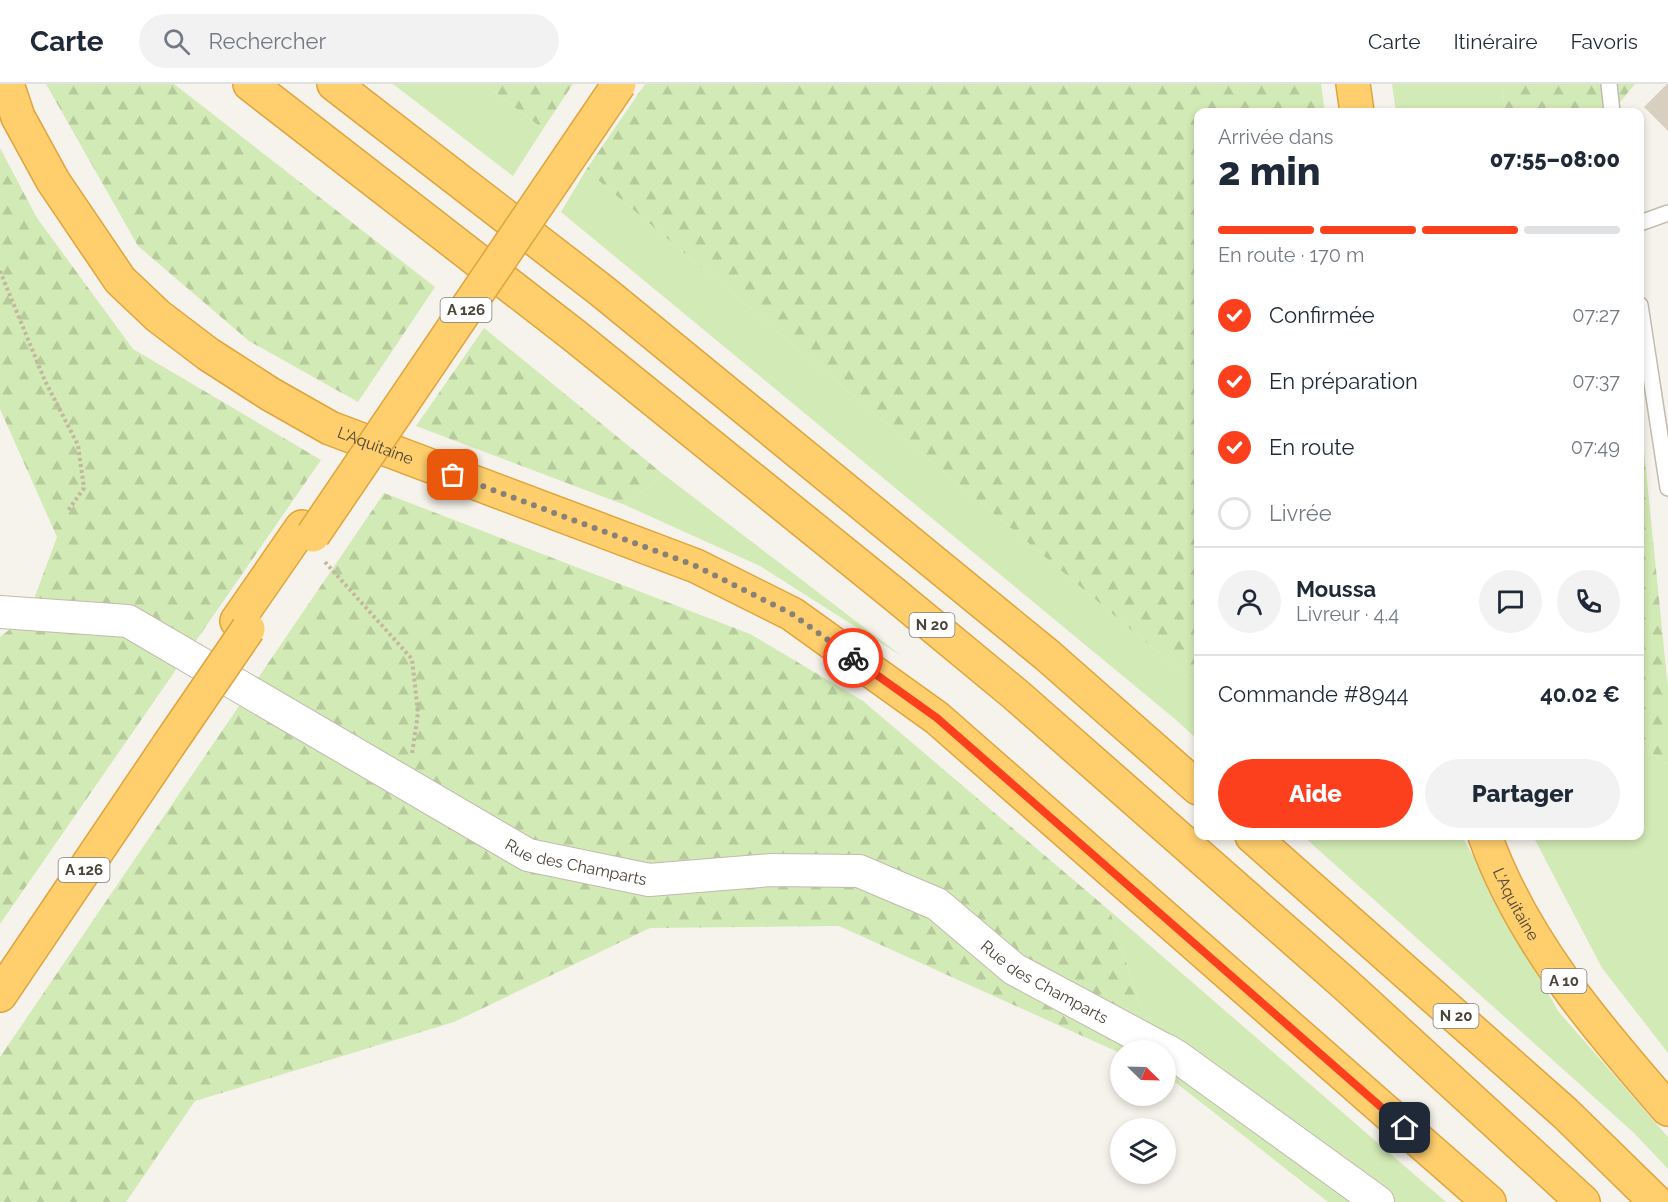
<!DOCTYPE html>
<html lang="fr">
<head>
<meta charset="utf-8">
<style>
	body { margin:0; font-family:Raleway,sans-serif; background:#f2f2f3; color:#1f2937; height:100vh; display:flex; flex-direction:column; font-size:22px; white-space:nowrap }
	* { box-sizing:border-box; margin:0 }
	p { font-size:20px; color:#747a83 }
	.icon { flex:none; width:33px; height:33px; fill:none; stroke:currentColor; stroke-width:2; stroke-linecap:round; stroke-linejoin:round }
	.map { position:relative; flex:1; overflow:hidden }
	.panel { position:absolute; left:1194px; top:24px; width:450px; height:732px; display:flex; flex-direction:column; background:#fff; border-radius:12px; box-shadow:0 3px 9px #0003 }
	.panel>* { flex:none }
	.needle { width:39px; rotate:113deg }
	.fabs { position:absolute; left:1110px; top:956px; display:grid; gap:12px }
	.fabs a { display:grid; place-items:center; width:66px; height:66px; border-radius:50%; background:#fff; box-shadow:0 3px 9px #0003; font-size:30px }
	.pin { position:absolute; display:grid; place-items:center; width:51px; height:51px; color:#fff; margin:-26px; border-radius:12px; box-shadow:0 3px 9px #0006 }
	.courier { position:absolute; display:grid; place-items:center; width:60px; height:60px; margin:-30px; border:4px solid #fc3f1d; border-radius:50%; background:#fff; color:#222; box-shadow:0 2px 8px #0007 }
	.headline em { font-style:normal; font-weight:800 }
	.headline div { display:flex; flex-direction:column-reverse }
	.headline { display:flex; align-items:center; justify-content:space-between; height:102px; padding:0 24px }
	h1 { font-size:39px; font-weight:800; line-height:45px }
	.bar { display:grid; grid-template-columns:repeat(4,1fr); gap:9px 6px; align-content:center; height:72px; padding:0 24px }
	.bar i { height:8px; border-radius:4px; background:#e0e1e3 }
	.bar .current { background:#fc3f1d }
	.bar p { grid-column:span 4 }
	.line { display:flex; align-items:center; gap:15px; padding:0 24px; border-top:2px solid #e0e1e3 }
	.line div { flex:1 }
	.round { display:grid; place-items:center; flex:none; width:63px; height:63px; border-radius:32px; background:#f2f2f3 }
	ol { padding:0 24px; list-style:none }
	li { display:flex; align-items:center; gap:18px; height:66px }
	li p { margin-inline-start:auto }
	li .icon { padding:6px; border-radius:50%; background:#fc3f1d; color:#fff; stroke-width:4 }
	li:last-child { color:#747a83 }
	li i { width:33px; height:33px; border:3px solid #e0e1e3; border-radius:50% }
	.action { display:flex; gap:12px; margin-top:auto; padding:12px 24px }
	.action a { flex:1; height:69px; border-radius:36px; background:#fc3f1d; color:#fff; font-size:24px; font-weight:800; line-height:69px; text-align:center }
	.action a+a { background:#f2f2f3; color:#1f2937 }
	header { display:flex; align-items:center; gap:36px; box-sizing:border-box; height:84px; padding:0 30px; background:#fff; border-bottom:2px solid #e0e1e3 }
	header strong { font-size:28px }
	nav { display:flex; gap:33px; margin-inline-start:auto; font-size:21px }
	.search { width:420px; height:54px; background:#f2f2f3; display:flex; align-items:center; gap:15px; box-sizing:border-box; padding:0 21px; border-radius:33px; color:#747a83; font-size:22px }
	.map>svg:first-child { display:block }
</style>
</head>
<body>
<header>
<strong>Carte</strong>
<div class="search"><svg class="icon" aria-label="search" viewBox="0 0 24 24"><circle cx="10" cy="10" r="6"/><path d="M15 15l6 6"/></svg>Rechercher</div>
<nav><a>Carte</a><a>Itinéraire</a><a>Favoris</a></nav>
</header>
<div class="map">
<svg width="1668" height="1118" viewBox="0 0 1668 1118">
	<defs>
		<pattern id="forest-firs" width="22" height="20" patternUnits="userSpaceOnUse" patternTransform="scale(1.5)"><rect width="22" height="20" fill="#d2eab5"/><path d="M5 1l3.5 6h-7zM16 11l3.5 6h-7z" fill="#b6ca9c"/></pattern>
	</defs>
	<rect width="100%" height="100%" fill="#f6f3ec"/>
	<!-- green -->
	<path fill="#d2eab5" d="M393 0H484L543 45 513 92Z
		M1392 0H1502L1505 28H1396Z
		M586 86 1198 602V656L1175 635 561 128Z
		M663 390 903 573 760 482 625 421Z
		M1640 660 1668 681V969L1602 884 1533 752H1640Z
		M1303 752H1462L1558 927 1668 1053V1085L1634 1049Z
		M1110 827 1446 1118H1328L1166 991V966H1154Z"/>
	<!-- forest -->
	<path fill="url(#forest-firs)" d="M46 0H174L435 203 358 318 249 257 138 162Z
		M484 0H573L543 45Z
		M645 0H1321L1325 28H1198V602L586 86Z
		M1502 0H1635L1612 28H1505Z
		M0 64 37 134 133 265 321 376 0 840V553L28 531 57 453 0 325Z
		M484 244 663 390 625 421 416 342Z
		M1640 327 1668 604V681L1640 660Z
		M384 409 750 550 863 617 1110 827 1154 966H1120V969L839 842 650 844 454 938 195 1017 126 1118H0V973Z"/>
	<!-- building -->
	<path fill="#d8cfc1" d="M1667 0H1668V47L1644 23Z"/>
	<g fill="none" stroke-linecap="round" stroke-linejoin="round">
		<defs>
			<path id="lane" d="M1609 0 1612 28
				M1640 139 1668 129
				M1640 221 1668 404"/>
			<g id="street">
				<path id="s1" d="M0 528 128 537 528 771 649 796 772 786 859 787 937 820 1014 885 1165 966"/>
				<path d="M1166 966 1179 974 1378 1118"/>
			</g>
			<g id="highway">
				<path id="s2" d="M7 0 18 33 53 97 120 196 158 232 208 270 270 310 330 344 696 482 792 530 937 634 1489 1118"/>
				<path d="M250 0 575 252 894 510 1015 610 1345 900 1583 1118"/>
				<path d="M334 0 602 207 1047 571 1198 704"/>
				<path d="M1353 0 1357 28"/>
				<path d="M237 537 302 443"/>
				<path d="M1252 752 1565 1029 1656 1118"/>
				<path id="s3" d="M1485 752C1522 856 1596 943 1668 1025"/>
				<path d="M0 911 168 662"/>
			</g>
		</defs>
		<!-- lane casing -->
		<use href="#lane" stroke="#c2bbae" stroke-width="18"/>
		<!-- street casing -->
		<use href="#street" stroke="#c2bbae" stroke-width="34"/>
		<!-- highway casing -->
		<use href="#highway" stroke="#e0a43c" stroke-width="36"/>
		<!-- path -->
		<path stroke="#c4b79f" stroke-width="4" stroke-dasharray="3 3" stroke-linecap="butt" d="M0 187 45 297 78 361 84 404 67 428
			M325 478 412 575 418 629 412 670"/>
		<!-- lane -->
		<use href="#lane" stroke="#fff" stroke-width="15"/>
		<!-- street -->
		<use href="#street" stroke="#fff" stroke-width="32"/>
		<!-- highway -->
		<use href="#highway" stroke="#ffcf6e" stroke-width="33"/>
		<defs>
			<path id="highway-bridge" d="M313 451 619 0
				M168 662 248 545"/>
		</defs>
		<!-- highway-bridge casing -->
		<use href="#highway-bridge" stroke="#e0a43c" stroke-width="36" stroke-linecap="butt"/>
		<!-- highway-bridge -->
		<use href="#highway-bridge" stroke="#ffcf6e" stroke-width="33"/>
	</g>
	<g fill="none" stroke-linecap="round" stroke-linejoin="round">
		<!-- done -->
		<path stroke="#878178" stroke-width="6" stroke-dasharray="0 10.8" d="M453 391 696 482 792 530 853 574"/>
		<!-- route -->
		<path stroke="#fc3f1d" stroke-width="8" d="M853 574 937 634 1405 1044"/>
	</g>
	<g text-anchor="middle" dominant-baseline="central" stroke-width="4.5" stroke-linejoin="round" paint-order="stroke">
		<!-- shield labels -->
		<g fill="#fff" stroke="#817c74" stroke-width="1.5">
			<rect x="440.5" y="214" width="51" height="24" rx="4.5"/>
			<rect x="909.5" y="529" width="45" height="24" rx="4.5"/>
			<rect x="58.5" y="774" width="51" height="24" rx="4.5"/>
			<rect x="1541.5" y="885" width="45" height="24" rx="4.5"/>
			<rect x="1433.5" y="920" width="45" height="24" rx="4.5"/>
		</g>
		<g font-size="15" font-weight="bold" fill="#4b4439">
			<text x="466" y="226">A 126</text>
			<text x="932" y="541">N 20</text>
			<text x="84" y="786">A 126</text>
			<text x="1564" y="897">A 10</text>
			<text x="1456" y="932">N 20</text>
		</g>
		<!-- street labels -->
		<g font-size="16" fill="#4b4439" stroke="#fff">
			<text stroke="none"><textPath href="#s2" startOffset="534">L'Aquitaine</textPath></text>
			<text stroke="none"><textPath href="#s1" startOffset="640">Rue des Champarts</textPath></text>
			<text stroke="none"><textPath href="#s3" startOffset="75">L'Aquitaine</textPath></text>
			<text stroke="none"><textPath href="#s1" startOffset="1144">Rue des Champarts</textPath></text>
		</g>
	</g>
</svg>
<div class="fabs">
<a><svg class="needle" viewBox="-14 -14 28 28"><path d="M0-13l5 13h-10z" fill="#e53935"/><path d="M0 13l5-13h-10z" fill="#747a83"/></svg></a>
<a><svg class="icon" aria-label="layers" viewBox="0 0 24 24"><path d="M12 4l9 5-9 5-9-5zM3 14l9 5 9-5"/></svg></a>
</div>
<div class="pin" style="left:453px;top:391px;background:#ea580c"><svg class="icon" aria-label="bag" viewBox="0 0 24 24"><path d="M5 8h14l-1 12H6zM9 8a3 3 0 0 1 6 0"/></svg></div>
<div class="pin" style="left:1405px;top:1044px;background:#1f2937"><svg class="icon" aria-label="home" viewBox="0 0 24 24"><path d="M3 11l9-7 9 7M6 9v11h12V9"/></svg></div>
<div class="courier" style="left:853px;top:574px"><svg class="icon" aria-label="bike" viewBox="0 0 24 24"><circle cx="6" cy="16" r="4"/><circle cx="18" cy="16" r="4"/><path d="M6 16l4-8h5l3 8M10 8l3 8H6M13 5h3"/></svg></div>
<section class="panel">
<div class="headline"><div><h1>2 min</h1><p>Arrivée dans</p></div><em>07:55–08:00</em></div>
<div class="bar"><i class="current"></i><i class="current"></i><i class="current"></i><i></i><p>En route · 170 m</p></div>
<ol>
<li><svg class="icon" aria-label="check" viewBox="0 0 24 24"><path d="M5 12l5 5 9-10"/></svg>Confirmée<p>07:27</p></li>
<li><svg class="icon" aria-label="check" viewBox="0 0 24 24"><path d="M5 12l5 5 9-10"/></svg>En préparation<p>07:37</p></li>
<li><svg class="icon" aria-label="check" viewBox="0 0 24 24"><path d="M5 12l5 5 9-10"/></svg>En route<p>07:49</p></li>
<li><i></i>Livrée</li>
</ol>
<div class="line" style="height:108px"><a class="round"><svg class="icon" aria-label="person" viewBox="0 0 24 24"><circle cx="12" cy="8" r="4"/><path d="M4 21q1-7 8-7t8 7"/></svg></a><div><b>Moussa</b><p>Livreur · 4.4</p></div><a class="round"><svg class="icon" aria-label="chat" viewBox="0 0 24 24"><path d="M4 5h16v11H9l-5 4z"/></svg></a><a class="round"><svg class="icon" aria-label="phone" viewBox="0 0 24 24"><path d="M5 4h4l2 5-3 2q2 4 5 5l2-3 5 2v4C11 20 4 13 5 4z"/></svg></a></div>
<div class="line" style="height:78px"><div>Commande #8944</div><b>40.02 €</b></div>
<div class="action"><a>Aide</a><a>Partager</a></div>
</section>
</div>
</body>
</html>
